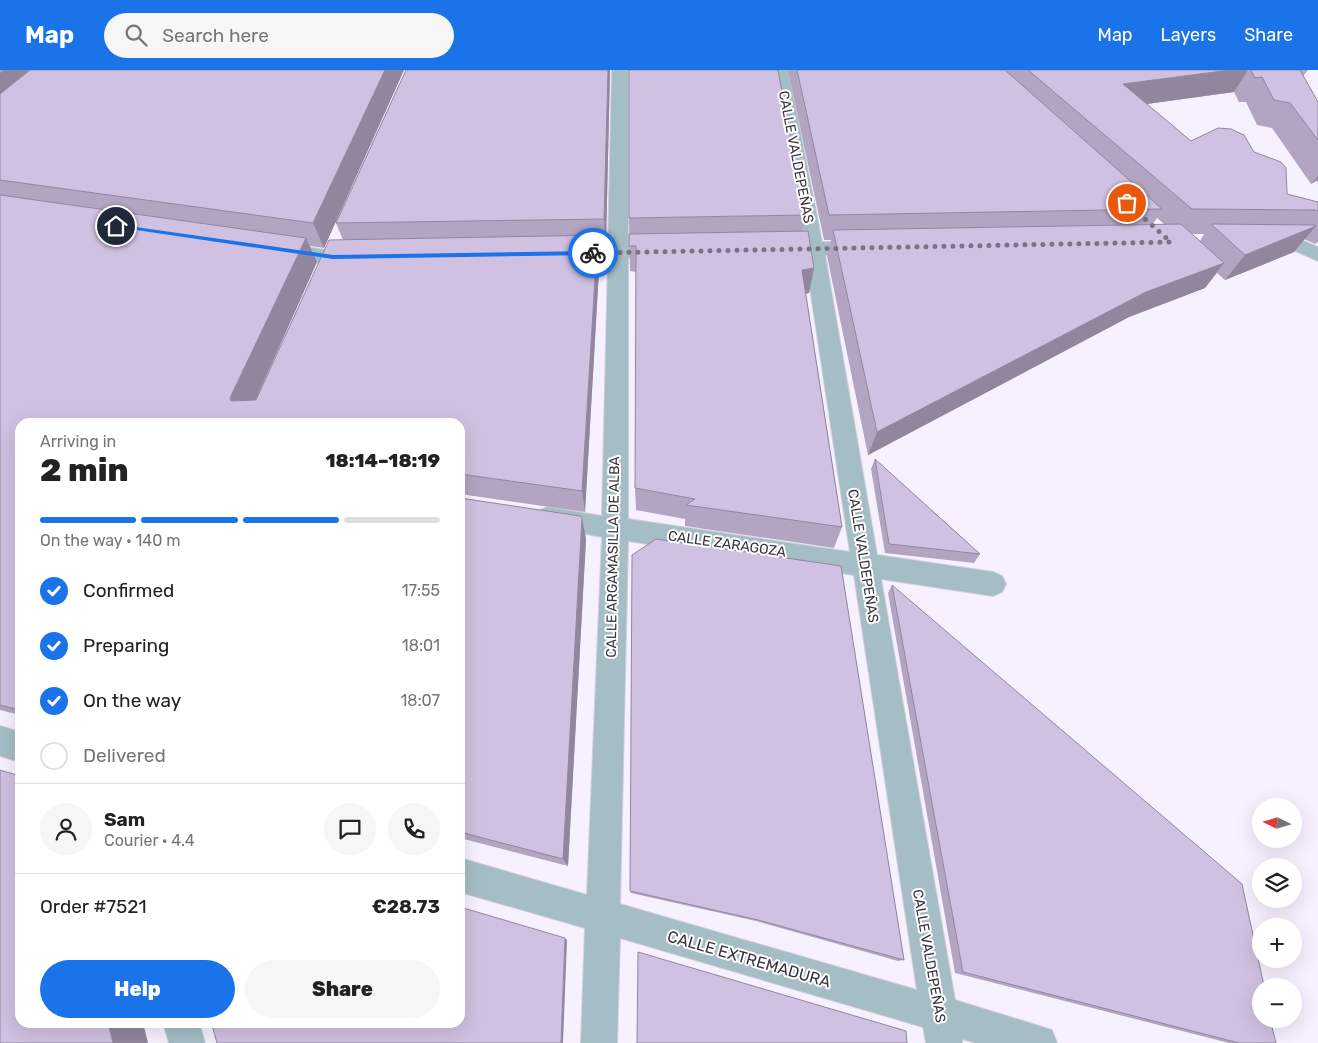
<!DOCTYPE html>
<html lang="en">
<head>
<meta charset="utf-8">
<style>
	body { margin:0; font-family:Rubik,sans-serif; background:#f6f6f6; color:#222; height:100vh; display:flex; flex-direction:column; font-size:19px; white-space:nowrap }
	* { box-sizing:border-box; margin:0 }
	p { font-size:16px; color:#767676 }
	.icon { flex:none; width:28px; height:28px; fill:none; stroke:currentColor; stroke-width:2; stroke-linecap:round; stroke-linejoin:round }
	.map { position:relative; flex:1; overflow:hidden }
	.drawer { position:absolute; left:15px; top:348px; width:450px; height:610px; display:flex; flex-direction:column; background:#fff; border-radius:15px; box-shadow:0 5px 20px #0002 }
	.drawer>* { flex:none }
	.needle { width:32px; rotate:275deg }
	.tools { position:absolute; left:1252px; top:728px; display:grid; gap:10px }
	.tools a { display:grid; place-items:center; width:50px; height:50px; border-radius:50%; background:#fff; box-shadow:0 5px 20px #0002; font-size:25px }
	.pin { position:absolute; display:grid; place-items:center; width:42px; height:42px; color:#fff; margin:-21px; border:2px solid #fff; border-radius:50%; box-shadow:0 1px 5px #0007 }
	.courier { position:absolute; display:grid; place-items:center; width:50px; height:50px; margin:-25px; border:4px solid #1a73e8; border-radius:50%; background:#fff; color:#222; box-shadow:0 1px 6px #0007 }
	.head em { font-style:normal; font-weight:800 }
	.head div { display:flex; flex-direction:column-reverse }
	.head { display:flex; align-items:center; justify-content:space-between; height:85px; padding:0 25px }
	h1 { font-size:32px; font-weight:800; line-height:38px }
	.bar { display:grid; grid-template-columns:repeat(4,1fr); gap:8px 5px; align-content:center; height:60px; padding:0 25px }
	.bar i { height:6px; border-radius:4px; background:#e0e0e0 }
	.bar .on { background:#1a73e8 }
	.bar p { grid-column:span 4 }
	.line { display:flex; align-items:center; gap:12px; padding:0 25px; border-top:1px solid #e0e0e0 }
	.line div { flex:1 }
	.round { display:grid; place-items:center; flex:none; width:52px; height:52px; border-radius:26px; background:#f6f6f6 }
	ol { padding:0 25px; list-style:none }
	li { display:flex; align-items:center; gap:15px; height:55px }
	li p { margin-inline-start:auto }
	li .icon { padding:5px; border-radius:50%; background:#1a73e8; color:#fff; stroke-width:4 }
	li:last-child { color:#767676 }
	li i { width:28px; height:28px; border:2px solid #e0e0e0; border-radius:50% }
	.primary-button { display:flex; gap:10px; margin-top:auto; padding:10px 25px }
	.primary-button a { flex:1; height:58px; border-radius:30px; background:#1a73e8; color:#fff; font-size:20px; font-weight:800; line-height:58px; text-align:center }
	.primary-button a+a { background:#f6f6f6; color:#222 }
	header { display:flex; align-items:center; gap:30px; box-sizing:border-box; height:70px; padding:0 25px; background:#1a73e8; color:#fff }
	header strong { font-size:24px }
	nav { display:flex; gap:28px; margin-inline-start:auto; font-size:18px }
	.search { width:350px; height:45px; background:#f6f6f6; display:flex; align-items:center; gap:12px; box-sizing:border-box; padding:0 18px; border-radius:28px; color:#767676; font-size:19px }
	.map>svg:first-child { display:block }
</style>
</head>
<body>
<header>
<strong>Map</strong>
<div class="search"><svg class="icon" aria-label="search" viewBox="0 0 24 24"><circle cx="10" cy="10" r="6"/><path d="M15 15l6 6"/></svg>Search here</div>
<nav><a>Map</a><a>Layers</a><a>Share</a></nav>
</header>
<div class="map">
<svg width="1318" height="973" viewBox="0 0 1318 973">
	<rect width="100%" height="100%" fill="#f7f1ff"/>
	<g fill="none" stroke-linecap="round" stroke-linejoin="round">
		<defs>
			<path id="street" d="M612 0H628V175L673 177 676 181 673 185 628 188V449L850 482 805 185 768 183 765 179 768 175 803 172 772 0H788L822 172H866L873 174 876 178 873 182 825 185 877 485 993 502 1002 506 1006 514 1002 522 993 526 881 509 955 930 1052 960 1057 973H976L962 969V973H926L923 957 620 868 617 973H581L585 858 460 822V788L587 825 602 467 538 455 534 448 538 441 547 437 602 446 608 189 563 187 560 183 563 179 608 176ZM628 471 854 505 917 920 620 834Z
				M1264 167H1294L1318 177V191L1291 179 1257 177 1254 173 1257 169Z
				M278 173 333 181 365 182 368 186 365 190C337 198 299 191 271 183L268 179 271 175Z
				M0 656 20 662V692L0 686Z
				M163 952H199L205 973H169Z"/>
		</defs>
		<!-- street casing -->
		<use href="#street" stroke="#d4cedc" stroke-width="2"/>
		<!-- street -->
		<use href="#street" fill="#a5bdc5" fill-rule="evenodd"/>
	</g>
	<!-- wall -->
	<path fill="#b3a5c2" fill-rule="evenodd" d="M0 0H404L324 178 310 176 317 192 256 330 343 170 336 153 406 0H610L606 174H605L606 201 599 200 585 442 460 424V352H20V645L0 640Z
		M788 0H1308L1303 6 1318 32V114L1317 111 1311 114 1272 58 1257 55 1246 32H1239L1234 22 1147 34 1191 71 1254 82 1287 124 1318 132V172L1315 174 1304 169 1294 182 1225 210 1217 203 1205 218 1129 247 868 385 827 186 831 170H824ZM1157 148 1164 154 1152 155ZM1192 164H1204L1200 171Z
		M805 145 802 161 814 198 809 223 806 224 842 457 834 478 685 456V449L636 440 635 418 636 202 630 201 629 148Z
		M875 389 980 484 974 493 885 483 871 399Z
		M460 428 582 448 586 469 568 796 460 768Z
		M841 496 904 890 898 891 756 851 631 823 630 821Z
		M892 515 1276 973H1229L955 903 888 523Z"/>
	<!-- shaded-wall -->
	<path fill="#92869e" d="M4 0H53L0 43V3Z
		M385 0H404L324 178 313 153Z
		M608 0H610L606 174 604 149Z
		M1230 0H1248L1234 22 1110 39 1123 14Z
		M1318 106V109L1311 114Z
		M1316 156 1294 182 1225 210 1245 185Z
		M604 165 606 190V201L604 176Z
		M306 168 317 192 246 351 230 328Z
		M597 176 599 200 585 442 582 421Z
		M1224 193 1205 218 1129 247 868 385 877 362 1146 222Z
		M814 198 809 223 797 225 802 200Z
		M582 448 586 469 568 796 563 789Z
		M565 868 567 870 563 973H561Z
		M108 952H143L148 973H113Z"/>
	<!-- building -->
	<path fill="#d0c0e1" stroke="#92869e" d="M30 0H385L313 153 0 110V24Z
		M406 0H608L604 149 336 153Z
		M629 0H778L805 145 629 148Z
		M797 0H1005L1162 139 829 145Z
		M1028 0H1230L1123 14 1191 71 1218 58 1231 59 1244 65 1254 82 1281 92 1286 98 1287 124 1318 132V141L1315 140 1192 139Z
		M1251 0H1300L1318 32V70L1290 33 1274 30 1262 7 1255 8Z
		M0 125 306 168 230 328 231 331 256 330 329 170 604 165V176H597L582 421 460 404V352H20V640L0 635Z
		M1181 154 1224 193 1146 222 877 362 833 160Z
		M1211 154 1313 155 1316 156 1245 185Z
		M808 161 814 198 802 200 842 457 686 435 695 429 635 418 636 176H629V164Z
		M875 389 980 484 889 474Z
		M460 428 580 446 582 448 563 789 460 762Z
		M656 469 841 496 904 890 758 850 630 821 632 485Z
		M892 515 1242 814 1264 916H1261V949H1270L1276 973H1239L963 902Z
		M0 700 20 706V952H108L113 973H0Z
		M460 837 565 868 561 973H217L211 952H460Z
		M638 882 906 961 907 973H637Z"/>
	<!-- route -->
	<path fill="#1a73e8" d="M114 154 333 185 593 181 596 183 593 185 333 189 116 157Z"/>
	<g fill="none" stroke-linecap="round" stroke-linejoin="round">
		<!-- done -->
		<path stroke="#7a7482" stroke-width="5" stroke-dasharray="0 9" d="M593 183 1171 172 1127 133"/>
	</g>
	<g text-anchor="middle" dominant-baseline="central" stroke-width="4" stroke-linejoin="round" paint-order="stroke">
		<!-- street labels -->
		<g font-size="14" fill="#37313e" stroke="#fff">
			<text transform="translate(796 87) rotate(79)">CALLE VALDEPEÑAS</text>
			<text transform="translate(727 474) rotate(8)">CALLE ZARAGOZA</text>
			<text transform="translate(863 486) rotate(81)">CALLE VALDEPEÑAS</text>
			<text transform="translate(613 487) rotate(-89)">CALLE ARGAMASILLA DE ALBA</text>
			<text transform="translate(929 886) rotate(80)">CALLE VALDEPEÑAS</text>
		</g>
		<!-- near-street labels -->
		<g font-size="16" fill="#37313e" stroke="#fff">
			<text transform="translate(749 889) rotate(16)">CALLE EXTREMADURA</text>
		</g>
	</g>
</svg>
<div class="tools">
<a><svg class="needle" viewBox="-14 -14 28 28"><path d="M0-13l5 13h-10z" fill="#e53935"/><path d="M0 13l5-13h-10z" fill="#767676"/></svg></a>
<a><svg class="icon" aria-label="layers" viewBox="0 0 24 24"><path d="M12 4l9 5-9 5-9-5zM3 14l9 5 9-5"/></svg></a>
<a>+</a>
<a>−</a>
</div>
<div class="pin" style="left:1127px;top:133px;background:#ea580c"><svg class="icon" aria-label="bag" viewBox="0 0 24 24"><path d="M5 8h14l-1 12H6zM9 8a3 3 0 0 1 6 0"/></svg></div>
<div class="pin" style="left:116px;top:156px;background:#1f2937"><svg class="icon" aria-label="home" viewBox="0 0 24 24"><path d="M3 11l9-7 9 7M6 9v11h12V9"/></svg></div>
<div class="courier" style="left:593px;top:183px"><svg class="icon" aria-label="bike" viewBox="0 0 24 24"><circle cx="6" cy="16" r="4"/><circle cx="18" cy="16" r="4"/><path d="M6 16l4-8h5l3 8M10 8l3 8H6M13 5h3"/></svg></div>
<section class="drawer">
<div class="head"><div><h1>2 min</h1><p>Arriving in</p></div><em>18:14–18:19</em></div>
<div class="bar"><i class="on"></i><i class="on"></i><i class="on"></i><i></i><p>On the way · 140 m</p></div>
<ol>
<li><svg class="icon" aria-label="check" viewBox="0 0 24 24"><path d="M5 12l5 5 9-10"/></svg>Confirmed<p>17:55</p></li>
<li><svg class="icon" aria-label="check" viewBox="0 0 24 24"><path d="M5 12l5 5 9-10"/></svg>Preparing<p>18:01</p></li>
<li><svg class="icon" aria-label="check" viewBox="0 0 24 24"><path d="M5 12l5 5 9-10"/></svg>On the way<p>18:07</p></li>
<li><i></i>Delivered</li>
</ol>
<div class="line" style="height:90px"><a class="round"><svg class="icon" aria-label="person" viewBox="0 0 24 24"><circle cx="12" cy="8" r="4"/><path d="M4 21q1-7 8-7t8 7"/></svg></a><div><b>Sam</b><p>Courier · 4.4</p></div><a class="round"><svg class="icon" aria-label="chat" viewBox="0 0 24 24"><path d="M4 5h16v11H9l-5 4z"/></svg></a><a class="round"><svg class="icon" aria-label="phone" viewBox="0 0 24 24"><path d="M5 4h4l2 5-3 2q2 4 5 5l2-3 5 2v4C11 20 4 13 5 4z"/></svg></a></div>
<div class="line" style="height:65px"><div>Order #7521</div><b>€28.73</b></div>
<div class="primary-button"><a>Help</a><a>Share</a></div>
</section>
</div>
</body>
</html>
